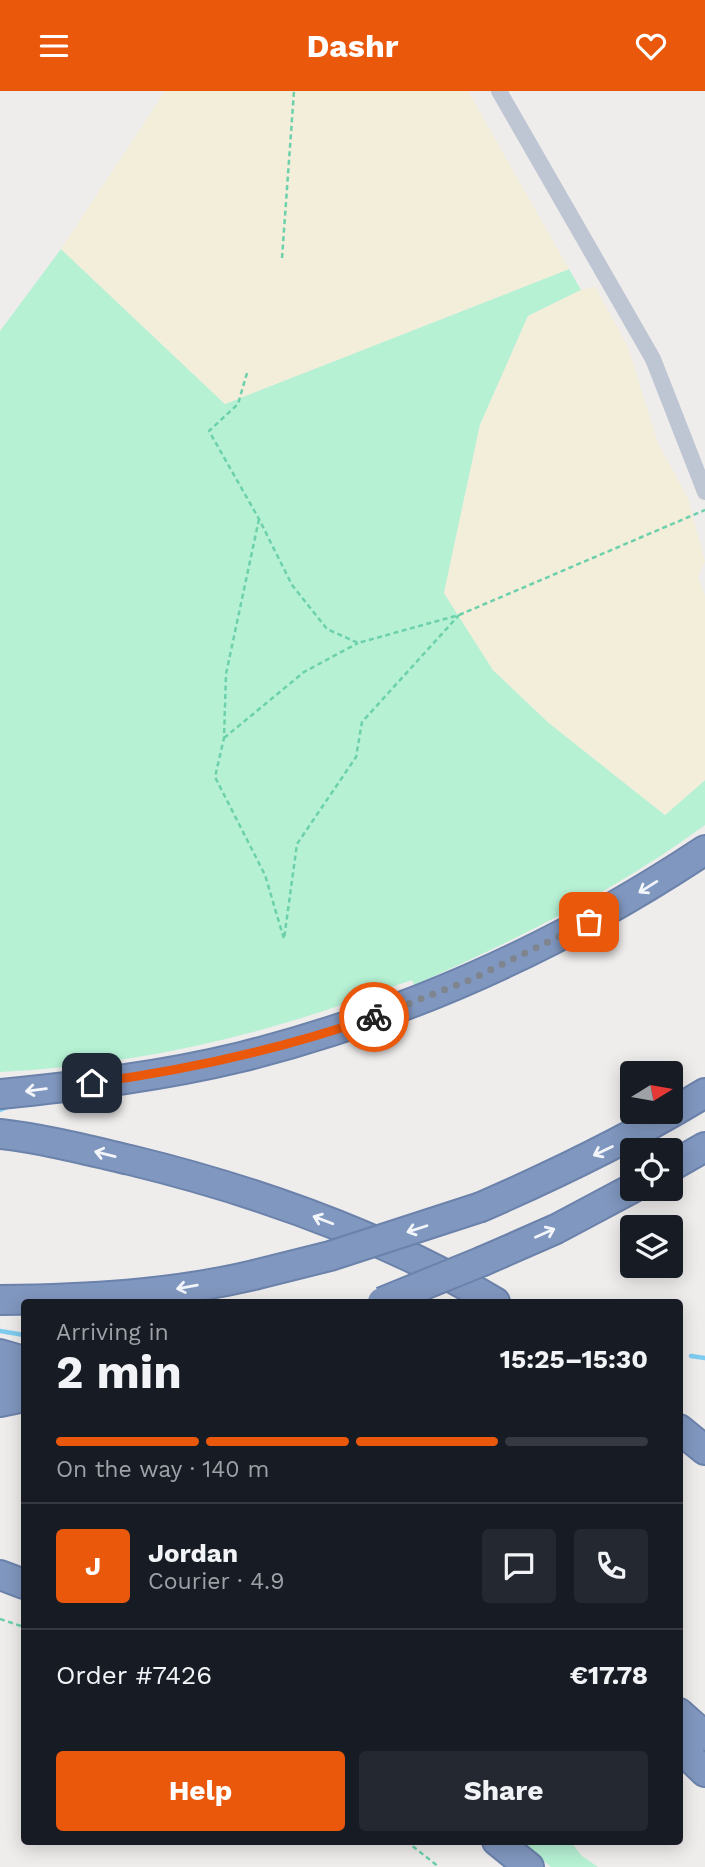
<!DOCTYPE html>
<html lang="en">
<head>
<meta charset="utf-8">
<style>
	body { margin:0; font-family:"Work Sans",sans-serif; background:#242831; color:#f1f3f6; height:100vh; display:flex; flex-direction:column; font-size:26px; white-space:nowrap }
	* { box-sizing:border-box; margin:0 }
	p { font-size:23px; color:#9ea1a6 }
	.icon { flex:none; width:38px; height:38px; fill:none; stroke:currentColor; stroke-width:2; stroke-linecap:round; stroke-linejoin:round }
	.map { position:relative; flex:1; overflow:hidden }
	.drawer { position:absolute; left:21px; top:1208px; width:662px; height:546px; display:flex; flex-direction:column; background:#171b24; border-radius:7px; box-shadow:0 4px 18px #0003 }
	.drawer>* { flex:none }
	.needle { width:46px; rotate:79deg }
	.buttons { position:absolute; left:620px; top:970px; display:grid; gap:14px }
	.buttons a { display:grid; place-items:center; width:63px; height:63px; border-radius:7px; background:#171b24; box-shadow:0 4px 18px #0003; font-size:35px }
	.pin { position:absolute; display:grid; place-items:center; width:60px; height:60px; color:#fff; margin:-30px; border-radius:14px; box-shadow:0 4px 10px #0006 }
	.courier { position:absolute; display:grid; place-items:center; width:70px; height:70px; margin:-35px; border:5px solid #ea580c; border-radius:50%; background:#fff; color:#222; box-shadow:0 2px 9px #0007 }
	.overview em { font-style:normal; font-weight:700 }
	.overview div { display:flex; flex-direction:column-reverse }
	.overview { display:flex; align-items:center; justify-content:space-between; height:119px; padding:0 35px }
	h1 { font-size:46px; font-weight:700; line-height:52px }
	.bar { display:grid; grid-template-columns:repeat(4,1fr); gap:10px 7px; align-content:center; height:84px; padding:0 35px }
	.bar i { height:9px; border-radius:5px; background:#363941 }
	.bar .on { background:#ea580c }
	.bar p { grid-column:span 4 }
	.line { display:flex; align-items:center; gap:18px; padding:0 35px; border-top:2px solid #363941 }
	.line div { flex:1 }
	.round { display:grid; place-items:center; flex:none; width:74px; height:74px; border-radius:7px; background:#242831 }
	.primary-button { display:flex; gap:14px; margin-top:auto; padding:14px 35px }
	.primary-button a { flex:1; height:80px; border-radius:7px; background:#ea580c; color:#fff; font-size:28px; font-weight:700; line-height:80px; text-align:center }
	.primary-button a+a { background:#242831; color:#f1f3f6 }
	header { display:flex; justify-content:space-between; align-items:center; height:91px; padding:0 35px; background:#ea580c; color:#fff; font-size:32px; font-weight:700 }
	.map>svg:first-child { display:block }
</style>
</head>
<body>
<header><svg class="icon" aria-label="menu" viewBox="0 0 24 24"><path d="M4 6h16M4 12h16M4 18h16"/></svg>Dashr<svg class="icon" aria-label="heart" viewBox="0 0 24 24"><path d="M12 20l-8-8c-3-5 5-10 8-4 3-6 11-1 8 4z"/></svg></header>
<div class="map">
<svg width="705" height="1776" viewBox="0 0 705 1776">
	<rect width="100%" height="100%" fill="#efecec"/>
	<!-- green -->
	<path fill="#b6f1d4" d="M61 158 225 313 569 178 581 199 528 225 480 334 444 502 493 579 549 632 665 724 705 689V734C615 800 516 849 414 894L412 889C373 902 335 917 295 929 200 958 99 976 0 981V240Z
		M519 1750H570L582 1765 598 1776H551Z"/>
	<!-- sand -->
	<path fill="#f2eeda" d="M165 0H468L569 178 225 313 61 158Z
		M595 195 628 256 658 352 688 407 705 471 698 485 705 505V689L665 724 549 632 493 579 444 502 480 334 528 225 581 199Z"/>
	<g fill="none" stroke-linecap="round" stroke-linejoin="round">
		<!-- stream -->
		<path stroke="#7fccf1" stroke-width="4.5" d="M0 1019 10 1015
			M0 1240 24 1244
			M691 1265 705 1267"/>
		<defs>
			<path id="highway" d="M0 1003C81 995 163 985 241 966 408 924 562 854 705 759
				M0 1043C44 1048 87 1059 130 1069 257 1100 382 1144 495 1211
				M670 1076 705 1056
				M481 1116C559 1082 633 1046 705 1002
				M483 1170 556 1138 633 1097
				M0 1209C85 1208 170 1204 254 1184
				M0 1263 24 1270
				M0 1286 24 1293
				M0 1311 24 1306
				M679 1338 705 1359
				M0 1484 24 1493
				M679 1622 705 1645
				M679 1656 705 1681
				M497 1750 529 1776"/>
		</defs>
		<!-- highway casing -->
		<use href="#highway" stroke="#6b82ab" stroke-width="32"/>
		<!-- path -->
		<path stroke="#6cd1ab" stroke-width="2.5" stroke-dasharray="5 3.5" stroke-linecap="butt" d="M282 167 294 0
			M247 282 238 313 209 340 259 428 292 494 327 538 358 552 459 524 705 419
			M259 428 226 583 224 647 215 686 265 784 284 848 297 753 356 666 362 631 459 524
			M224 647 304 581 358 552
			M0 1528 24 1536
			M406 1750 439 1776"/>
		<!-- street -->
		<path stroke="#bec6d3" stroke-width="16" d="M499 0 653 268 705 401"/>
		<!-- highway -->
		<use href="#highway" stroke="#8097bf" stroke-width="28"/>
		<defs>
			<path id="highway-bridge" d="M254 1184 330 1165 481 1116
				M382 1211 483 1170"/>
		</defs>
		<!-- highway-bridge casing -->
		<use href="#highway-bridge" stroke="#6b82ab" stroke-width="32" stroke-linecap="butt"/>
		<!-- highway-bridge -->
		<use href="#highway-bridge" stroke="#8097bf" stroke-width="28"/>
	</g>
	<!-- one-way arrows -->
	<defs><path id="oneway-shaft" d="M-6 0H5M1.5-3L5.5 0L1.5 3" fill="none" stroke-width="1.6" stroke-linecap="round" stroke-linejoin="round" transform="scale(1.75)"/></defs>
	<g stroke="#f2f5f9">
		<use href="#oneway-shaft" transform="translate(648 796) rotate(148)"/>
		<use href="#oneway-shaft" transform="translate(36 999) rotate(173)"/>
		<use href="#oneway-shaft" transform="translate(603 1060) rotate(154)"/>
		<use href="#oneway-shaft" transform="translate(105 1063) rotate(-166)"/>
		<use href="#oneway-shaft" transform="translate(323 1129) rotate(-159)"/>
		<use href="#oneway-shaft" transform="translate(417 1138) rotate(162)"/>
		<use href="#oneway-shaft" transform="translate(545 1142) rotate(-24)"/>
		<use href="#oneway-shaft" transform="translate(187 1196) rotate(170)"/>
	</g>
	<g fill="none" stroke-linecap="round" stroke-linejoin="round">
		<!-- done -->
		<path stroke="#7f858e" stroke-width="7" stroke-dasharray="0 12.6" d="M374 926 470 889 589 831"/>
		<!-- route -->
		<path stroke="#ea580c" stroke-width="9" d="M92 992C188 979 282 958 374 926"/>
	</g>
</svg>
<div class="buttons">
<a><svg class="needle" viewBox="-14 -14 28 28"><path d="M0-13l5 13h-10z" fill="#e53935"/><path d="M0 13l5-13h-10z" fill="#9ea1a6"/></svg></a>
<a><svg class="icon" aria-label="locate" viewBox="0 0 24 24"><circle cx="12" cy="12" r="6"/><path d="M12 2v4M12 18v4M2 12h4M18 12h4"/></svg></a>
<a><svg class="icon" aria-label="layers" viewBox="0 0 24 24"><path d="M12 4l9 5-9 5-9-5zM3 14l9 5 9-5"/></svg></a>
</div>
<div class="pin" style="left:589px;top:831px;background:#ea580c"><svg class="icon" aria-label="bag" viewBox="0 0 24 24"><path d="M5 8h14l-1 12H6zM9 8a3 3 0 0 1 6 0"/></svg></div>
<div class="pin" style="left:92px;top:992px;background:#1f2937"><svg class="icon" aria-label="home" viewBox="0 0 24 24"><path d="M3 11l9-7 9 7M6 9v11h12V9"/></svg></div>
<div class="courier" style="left:374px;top:926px"><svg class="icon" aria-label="bike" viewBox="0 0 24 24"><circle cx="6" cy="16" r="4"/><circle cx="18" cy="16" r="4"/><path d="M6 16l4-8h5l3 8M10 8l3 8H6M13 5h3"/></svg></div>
<section class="drawer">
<div class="overview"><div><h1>2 min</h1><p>Arriving in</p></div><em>15:25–15:30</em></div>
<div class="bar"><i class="on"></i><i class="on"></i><i class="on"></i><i></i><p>On the way · 140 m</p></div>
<div class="line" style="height:126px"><b class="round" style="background:#ea580c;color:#fff">J</b><div><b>Jordan</b><p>Courier · 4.9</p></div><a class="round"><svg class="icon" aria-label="chat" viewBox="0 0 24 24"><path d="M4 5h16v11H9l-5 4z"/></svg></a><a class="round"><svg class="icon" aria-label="phone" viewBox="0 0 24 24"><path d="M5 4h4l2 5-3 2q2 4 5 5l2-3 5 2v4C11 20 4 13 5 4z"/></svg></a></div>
<div class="line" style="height:91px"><div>Order #7426</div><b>€17.78</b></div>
<div class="primary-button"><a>Help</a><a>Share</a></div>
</section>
</div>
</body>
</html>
